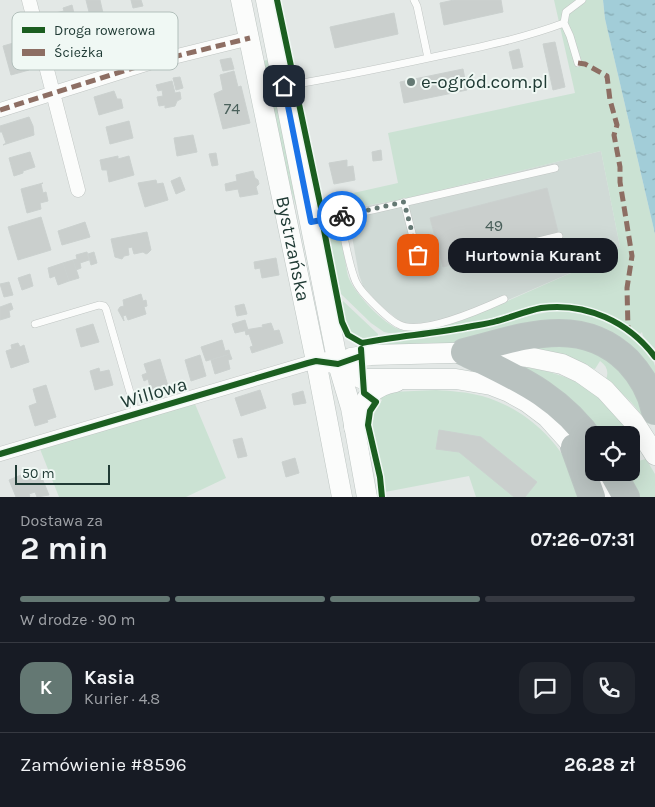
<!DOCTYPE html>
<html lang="pl">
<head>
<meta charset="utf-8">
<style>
	body { margin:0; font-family:Karla,sans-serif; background:#20242c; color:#f1f3f6; height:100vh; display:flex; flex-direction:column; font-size:19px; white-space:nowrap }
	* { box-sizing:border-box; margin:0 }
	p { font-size:16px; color:#9ea1a6 }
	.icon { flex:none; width:28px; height:28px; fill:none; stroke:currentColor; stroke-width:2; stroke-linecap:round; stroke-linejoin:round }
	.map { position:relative; height:497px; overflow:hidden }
	.sheet { display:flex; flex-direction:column; background:#171b24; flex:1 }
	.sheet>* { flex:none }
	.controls { position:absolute; left:585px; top:426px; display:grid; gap:10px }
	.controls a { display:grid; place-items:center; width:55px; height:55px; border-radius:10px; background:#171b24; box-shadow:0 5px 20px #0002; font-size:25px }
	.scale { position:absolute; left:15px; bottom:12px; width:95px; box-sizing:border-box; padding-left:5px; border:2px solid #203b35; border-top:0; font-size:14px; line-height:18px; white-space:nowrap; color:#203b35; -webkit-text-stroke:4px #f0f8f4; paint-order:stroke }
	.pin { position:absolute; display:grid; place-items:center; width:42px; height:42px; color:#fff; margin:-21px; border-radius:10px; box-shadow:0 2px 8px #0006 }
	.courier { position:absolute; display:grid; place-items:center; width:50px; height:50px; margin:-25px; border:4px solid #1a73e8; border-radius:50%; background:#fff; color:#222; box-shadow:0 1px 6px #0007 }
	.bubble { position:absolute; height:35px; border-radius:15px; background:#171b24; box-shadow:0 5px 20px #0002; font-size:16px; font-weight:700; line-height:35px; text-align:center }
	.overview em { font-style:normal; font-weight:700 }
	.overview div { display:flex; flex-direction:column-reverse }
	.overview { display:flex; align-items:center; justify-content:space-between; height:85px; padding:0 20px }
	h1 { font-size:32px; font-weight:700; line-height:38px }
	.bar { display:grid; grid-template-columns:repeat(4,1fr); gap:8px 5px; align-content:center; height:60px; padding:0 20px }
	.bar i { height:6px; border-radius:4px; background:#363941 }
	.bar .selected { background:#647873 }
	.bar p { grid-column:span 4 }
	.line { display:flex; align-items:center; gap:12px; padding:0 20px; border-top:1px solid #363941 }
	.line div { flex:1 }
	.round { display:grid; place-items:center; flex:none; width:52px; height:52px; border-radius:15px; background:#20242c }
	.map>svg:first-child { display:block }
</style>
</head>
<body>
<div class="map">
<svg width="655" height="497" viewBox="0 0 655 497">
	<defs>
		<pattern id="water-ripples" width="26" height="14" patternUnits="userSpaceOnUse" patternTransform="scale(1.25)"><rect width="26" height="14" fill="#a2cdd8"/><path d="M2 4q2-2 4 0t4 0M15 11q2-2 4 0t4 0" fill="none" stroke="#84a8b0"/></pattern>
	</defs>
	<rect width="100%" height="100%" fill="#e3e8e6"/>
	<!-- built -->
	<path fill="#d0dad6" d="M601 151 620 247 596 262 508 300 506 297 454 316 428 323 406 324 398 320 378 303 363 286 359 275 347 209 404 199Z"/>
	<!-- green -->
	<path fill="#cbe2d3" d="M554 0H603L605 19 655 234V349L643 336 642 332 640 334C613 312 578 299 543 304 524 307 506 315 487 319 465 325 442 328 419 331L485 311 596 262 620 247 601 151 404 199 334 211 324 209 322 200 398 183 388 133 575 93Z
		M270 59 299 205 296 206 285 170 263 61Z
		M331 226C345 236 344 261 348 276 353 292 384 325 401 330 404 331 408 331 412 332L389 333 384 332 371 323 341 294 327 229Z
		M343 301 378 334V337C347 343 346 327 341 302Z
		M561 311C592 314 623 324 644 349 648 354 654 360 655 366 655 373 655 382 655 389L618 345 367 346 373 342C411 338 448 335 485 328 511 322 534 312 561 311Z
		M571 342 620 364 651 421 649 424 631 402 606 379C609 372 607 366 600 361L595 369 508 347Z
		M509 365C540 368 571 375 597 395 611 407 626 427 638 442L631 446V435H595Z
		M436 390C451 391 467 392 482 396 521 407 554 435 572 471 575 479 578 489 581 497H476L469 476 385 492 372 424 374 413 382 400 377 396 392 392Z
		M195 404 226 478 186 497H59L40 449Z
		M646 459 655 474V497H634L620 473 631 472V460L638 461Z"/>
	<!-- water -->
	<path fill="url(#water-ripples)" d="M603 0H655V234L605 19Z"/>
	<!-- building -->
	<path fill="#cacfcd" stroke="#cbd1cf" d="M86 0H100L103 13 90 16Z
		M131 0H141L143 6 133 8Z
		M454 0H501L503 12 444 25 440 3Z
		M72 5 77 26 59 30 55 13 64 11 63 8Z
		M394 13 398 34 335 48 330 27Z
		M17 42 20 52 24 51 29 70 11 75 3 46Z
		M555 42 565 87 553 90 543 44Z
		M519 49 523 67 513 69 509 52Z
		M231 58 234 69 223 71 220 60Z
		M463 69 467 90 404 103 400 82Z
		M234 71 238 87 241 86 250 123 223 129 214 94 223 90 220 75Z
		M180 77 183 88 176 90 173 78Z
		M172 81 175 93 180 92 181 99 177 101 175 106 165 108V105L159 106 157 97 163 96 162 90 158 91 156 85Z
		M114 91 117 99H121L123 108 99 115 94 97Z
		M29 117 33 126 34 135 3 145 6 143 2 132H0V126Z
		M129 121 133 138 110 144 106 127Z
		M193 135 197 152 177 156 174 138Z
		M381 150 382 160 373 161 372 152Z
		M30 152 35 167 23 171V173L14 176 9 158Z
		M216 153 218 165 212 166 209 154Z
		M118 156V159L129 156 134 175 109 182 107 170H102L100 160Z
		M347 160V167L353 166 355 180 334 184 329 163Z
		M253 171 255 178 258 180 259 184 256 187 258 194 240 197 238 189 226 191 225 184 237 181 236 175Z
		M180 177 185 190 176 194 171 181Z
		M156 180 157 184 163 183 168 200 145 207 138 183Z
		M43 183 41 184 43 193 46 192 48 201 40 203 41 209 27 213 21 189Z
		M547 188 558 232 479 251 481 257 443 267 430 218Z
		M41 217 51 250 18 260 8 227Z
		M85 222 90 237 62 245 58 231Z
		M147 232 151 250 148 253 146 254 143 252 134 254 132 247 128 248 129 255 124 256 122 259 115 257 111 239Z
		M87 252 89 260 80 263 81 268 76 270 73 260 77 259 76 255Z
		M94 252 97 263 91 265 88 254Z
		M276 258 279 275 262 278 260 268 255 269 254 262Z
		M73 260 79 278 69 281 63 263Z
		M63 263 69 281 58 285 55 276 50 278 48 268Z
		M30 274 33 286 22 290 18 278Z
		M9 282 13 295 4 297 0 284Z
		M141 294 143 301 146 300 147 306 144 307 146 314 128 320 126 315 123 316 124 321 118 310 120 307 124 306 123 300Z
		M11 303 13 309 9 311 10 317 0 320V307Z
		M244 304 247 314 237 316 235 306Z
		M245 320 248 330 235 333 232 324Z
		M271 323 274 331 279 330 283 343 252 353 250 347 253 346 249 334 246 335 245 330 263 327 262 325Z
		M93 324 99 342 81 347 76 329Z
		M222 340 225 351 229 350 230 354 206 361 201 347Z
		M18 343 20 347 24 345 29 362 11 368 6 351 12 349 11 345Z
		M230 354 232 359 228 360 230 369 215 374 211 360Z
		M200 355 206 376 191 381 185 360Z
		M160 359 168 386 151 391 148 379 144 381 142 375 147 373 144 364Z
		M99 368 100 372 109 370 113 385 95 390 90 371Z
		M46 385 56 417 47 420 48 422 35 426 29 406 37 403 33 389Z
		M260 390 266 408 241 416 235 398Z
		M303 391 306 403 294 405 292 394Z
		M439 430 481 437 537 482 525 497H514L459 452 436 449Z
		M242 438 247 456 238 458 233 440Z
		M295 458 299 473 286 477 282 462Z
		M40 473 49 495 37 497 35 492 29 494 30 496 29 497H16L9 480 21 475 23 480Z"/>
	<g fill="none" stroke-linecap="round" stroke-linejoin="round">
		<defs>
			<path id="lane" d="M414 0 417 6 428 58
				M578 63 570 36 564 23 566 12 582 0
				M284 86C336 78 387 67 438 56 481 47 524 38 564 23
				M404 202 422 272
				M340 216C344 236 347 257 354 277 357 287 366 296 374 304 381 311 390 320 398 324 419 337 482 309 504 299
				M311 222 372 210 555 168
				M485 254 559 236
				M35 324 99 305 104 306 106 309 136 413"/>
			<path id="street" d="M29 0 78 190
				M0 110 149 63 250 38
				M0 454 316 361"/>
			<g id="secondary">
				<path id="s1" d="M241 0 316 361 342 497"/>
				<path d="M266 0 338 364 351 408 367 497"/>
				<path d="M327 362 338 364 351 358 370 355 490 352 528 357 562 364 581 373 605 390 634 422 655 455"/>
				<path d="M338 364 347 372 363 379H456L491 385 509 392 527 402 547 417 574 447 610 497"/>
				<path d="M354 427C364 402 367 387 396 382"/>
			</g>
			<path id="highway" d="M464 352C520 338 580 313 628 361 641 375 651 392 655 411
				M464 352C517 378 559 395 594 445
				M574 447 592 497
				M612 472 626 497"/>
		</defs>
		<!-- lane casing -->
		<use href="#lane" stroke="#c0c5c3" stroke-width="8"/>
		<!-- street casing -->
		<use href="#street" stroke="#c0c5c3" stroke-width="15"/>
		<!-- secondary casing -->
		<use href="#secondary" stroke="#bec6c3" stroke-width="21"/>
		<!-- highway casing -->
		<use href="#highway" stroke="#bbc5c2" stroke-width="28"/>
		<!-- lane -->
		<use href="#lane" stroke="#fbfcfb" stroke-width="7"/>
		<!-- street -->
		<use href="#street" stroke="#fbfcfb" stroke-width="14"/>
		<!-- secondary -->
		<use href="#secondary" stroke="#fbfcfb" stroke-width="20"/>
		<!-- highway -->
		<use href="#highway" stroke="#b9c2c0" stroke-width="26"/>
		<!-- quiet -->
		<path stroke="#8d6e63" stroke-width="5" stroke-dasharray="10 5" stroke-linecap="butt" d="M578 63 585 64 607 76 610 100 617 125 614 135 620 167V182L632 256 627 288 628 329
			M0 110 149 63 250 38"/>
		<defs>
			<path id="cycleway" d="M277 0 321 208 322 220 342 322 348 335 362 343C397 336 432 334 467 327 477 325 488 324 497 321 512 317 526 311 541 308 586 302 629 322 655 357
				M361 349 364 393 376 402 370 411 368 425 380 477 382 497
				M0 454 308 363 316 361 338 364 361 356"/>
		</defs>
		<!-- cycleway casing -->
		<use href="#cycleway" stroke="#f0f8f4" stroke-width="9"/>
		<!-- cycleway -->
		<use href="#cycleway" stroke="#1b5e20" stroke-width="6"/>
	</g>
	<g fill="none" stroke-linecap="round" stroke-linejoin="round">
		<!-- done -->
		<path stroke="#647873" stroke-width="5" stroke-dasharray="0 9" d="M342 216 404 202 418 255"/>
		<!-- route -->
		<path stroke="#1a73e8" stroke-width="6" d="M284 86 311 222 342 216"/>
	</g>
	<!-- markers -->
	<circle fill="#647873" stroke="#f0f8f4" stroke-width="2" cx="411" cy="82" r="5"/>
	<g text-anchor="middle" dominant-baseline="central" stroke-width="4" stroke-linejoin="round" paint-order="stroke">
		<!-- number labels -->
		<g font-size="16" fill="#4b615c">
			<text x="232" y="108">74</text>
			<text x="494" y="225">49</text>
		</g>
		<!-- poi labels -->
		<g font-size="19" fill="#203b35" stroke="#f0f8f4" text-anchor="start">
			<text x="421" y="82">e-ogród.com.pl</text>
		</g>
		<!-- street labels -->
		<g font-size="19" fill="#203b35" stroke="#f0f8f4">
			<text stroke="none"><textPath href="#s1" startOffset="254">Bystrzańska</textPath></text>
			<text transform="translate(154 393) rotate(-16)">Willowa</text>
		</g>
	</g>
	<!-- legend -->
	<rect x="12" y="12" width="166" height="58" rx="8" fill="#f0f8f4" stroke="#b2bfbb" stroke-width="1"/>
	<rect x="22" y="27" width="23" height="6" fill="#1b5e20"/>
	<rect x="22" y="49" width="23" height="7" fill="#8d6e63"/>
	<g font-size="14" fill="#203b35">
		<text x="54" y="35">Droga rowerowa</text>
		<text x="54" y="57">Ścieżka</text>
	</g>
</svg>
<div class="controls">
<a><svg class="icon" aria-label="locate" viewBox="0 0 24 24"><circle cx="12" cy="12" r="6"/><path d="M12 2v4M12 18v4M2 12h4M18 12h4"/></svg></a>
</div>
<div class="scale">50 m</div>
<div class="pin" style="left:418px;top:255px;background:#ea580c"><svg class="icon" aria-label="bag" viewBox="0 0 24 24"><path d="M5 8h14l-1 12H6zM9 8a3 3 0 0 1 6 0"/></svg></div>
<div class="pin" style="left:284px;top:86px;background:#1f2937"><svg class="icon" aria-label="home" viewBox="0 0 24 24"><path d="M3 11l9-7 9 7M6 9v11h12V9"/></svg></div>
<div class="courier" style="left:342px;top:216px"><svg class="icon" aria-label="bike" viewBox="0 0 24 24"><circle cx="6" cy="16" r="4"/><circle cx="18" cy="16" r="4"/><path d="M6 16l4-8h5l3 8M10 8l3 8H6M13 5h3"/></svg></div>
<div class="bubble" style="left:448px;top:238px;width:170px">Hurtownia Kurant</div>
</div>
<section class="sheet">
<div class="overview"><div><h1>2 min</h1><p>Dostawa za</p></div><em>07:26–07:31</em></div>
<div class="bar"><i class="selected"></i><i class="selected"></i><i class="selected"></i><i></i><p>W drodze · 90 m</p></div>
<div class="line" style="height:90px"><b class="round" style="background:#647873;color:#fff">K</b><div><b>Kasia</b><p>Kurier · 4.8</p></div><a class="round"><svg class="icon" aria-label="chat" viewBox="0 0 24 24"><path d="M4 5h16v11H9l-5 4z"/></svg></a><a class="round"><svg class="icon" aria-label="phone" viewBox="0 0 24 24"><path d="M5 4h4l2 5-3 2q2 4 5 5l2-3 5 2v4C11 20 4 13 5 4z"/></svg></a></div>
<div class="line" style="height:65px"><div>Zamówienie #8596</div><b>26.28 zł</b></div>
</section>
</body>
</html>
